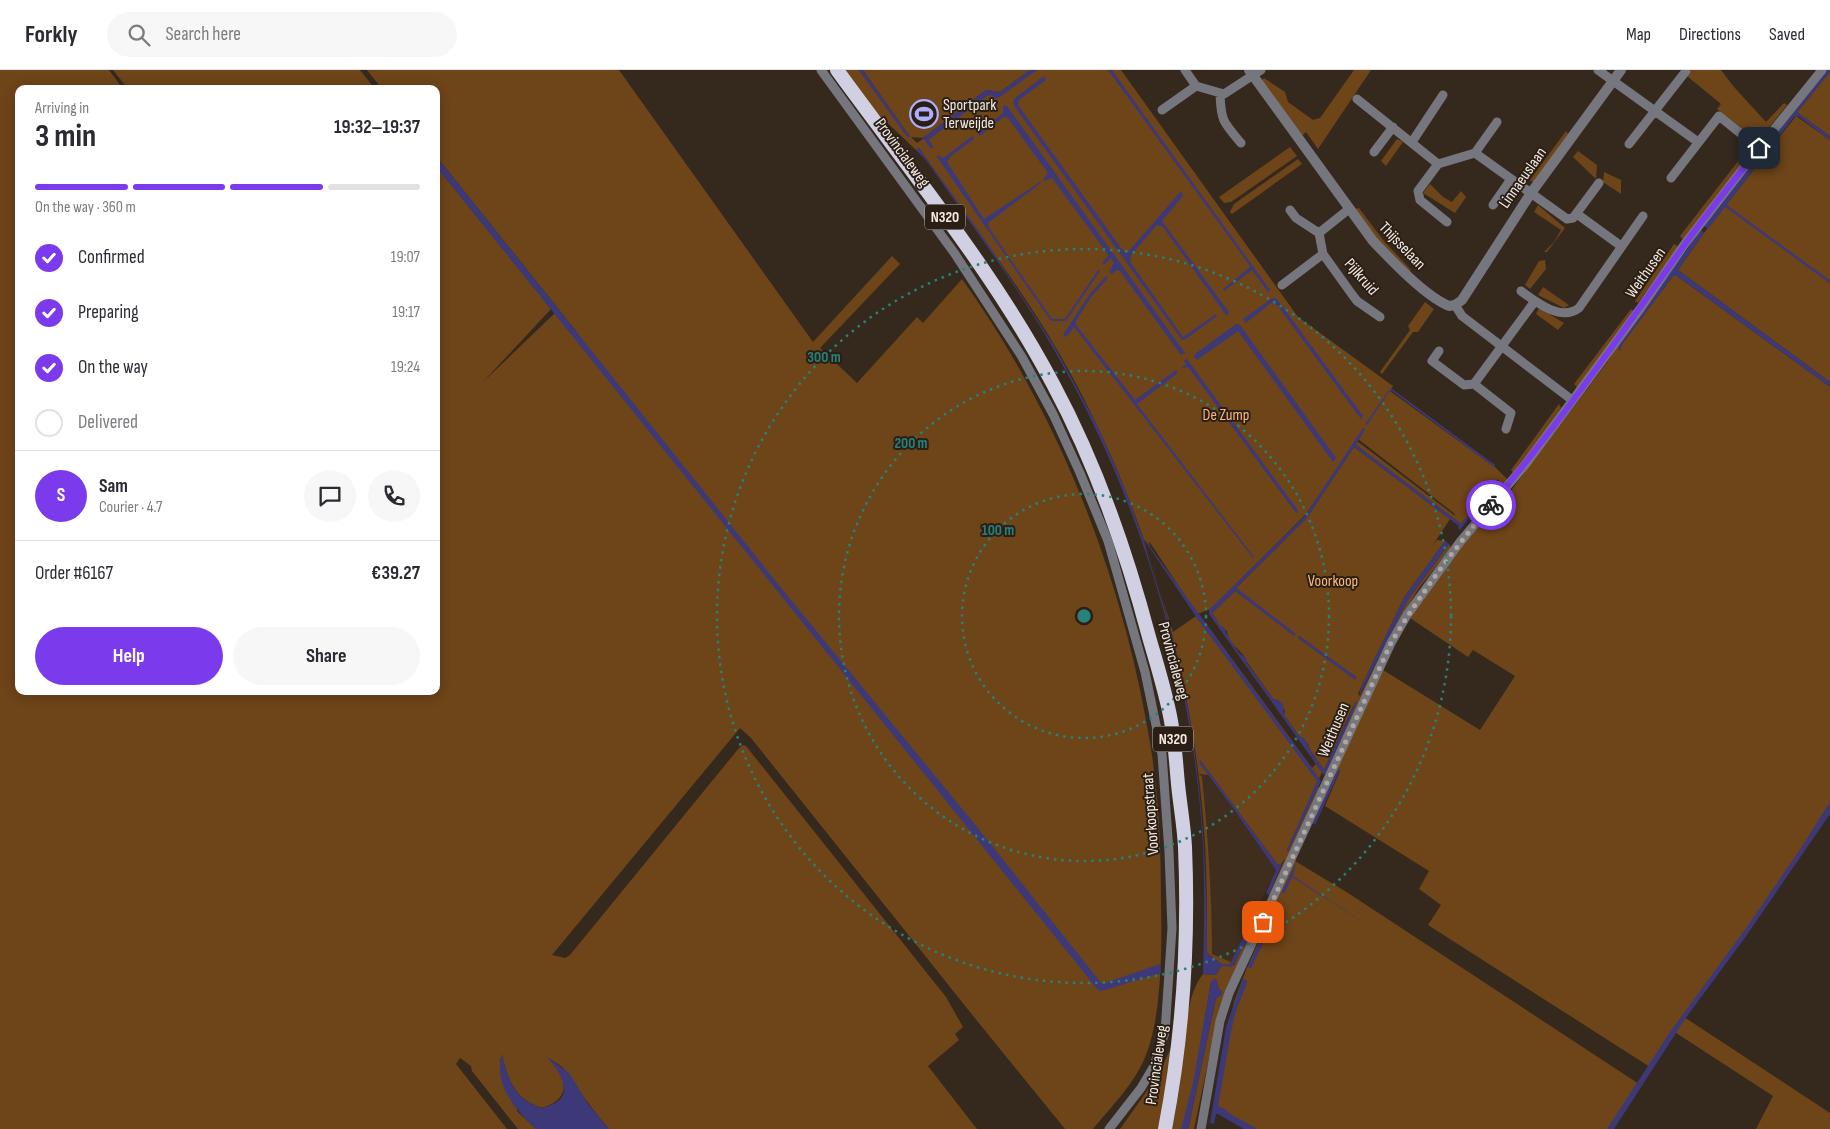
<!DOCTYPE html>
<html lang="en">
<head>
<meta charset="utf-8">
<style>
	body { margin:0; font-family:"Sofia Sans Condensed",sans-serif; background:#f7f7f7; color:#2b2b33; height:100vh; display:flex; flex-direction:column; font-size:19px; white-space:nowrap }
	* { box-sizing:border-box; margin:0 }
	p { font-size:16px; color:#7c7c81 }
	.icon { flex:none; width:28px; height:28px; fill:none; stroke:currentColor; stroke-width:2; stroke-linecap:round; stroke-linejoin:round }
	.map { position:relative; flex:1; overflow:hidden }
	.drawer { position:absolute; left:15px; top:15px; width:425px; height:610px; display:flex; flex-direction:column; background:#fff; border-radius:10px; box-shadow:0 2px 12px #0003 }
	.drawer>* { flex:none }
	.pin { position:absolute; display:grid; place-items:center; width:42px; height:42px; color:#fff; margin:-21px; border-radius:10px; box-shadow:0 2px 8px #0006 }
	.courier { position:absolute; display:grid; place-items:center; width:50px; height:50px; margin:-25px; border:4px solid #7c3aed; border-radius:50%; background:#fff; color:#222; box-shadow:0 1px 6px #0007 }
	.summary em { font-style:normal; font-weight:700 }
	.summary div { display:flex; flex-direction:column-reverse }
	.summary { display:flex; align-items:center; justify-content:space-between; height:85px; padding:0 20px }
	h1 { font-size:32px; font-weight:700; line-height:38px }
	.bar { display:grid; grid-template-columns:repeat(4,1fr); gap:8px 5px; align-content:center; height:60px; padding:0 20px }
	.bar i { height:6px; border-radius:4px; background:#e1e1e2 }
	.bar .active { background:#7c3aed }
	.bar p { grid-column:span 4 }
	.line { display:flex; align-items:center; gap:12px; padding:0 20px; border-top:1px solid #e1e1e2 }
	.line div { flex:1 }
	.round { display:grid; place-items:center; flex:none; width:52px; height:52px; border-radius:26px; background:#f7f7f7 }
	ol { padding:0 20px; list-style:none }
	li { display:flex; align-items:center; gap:15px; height:55px }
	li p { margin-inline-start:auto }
	li .icon { padding:5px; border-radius:50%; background:#7c3aed; color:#fff; stroke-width:4 }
	li:last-child { color:#7c7c81 }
	li i { width:28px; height:28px; border:2px solid #e1e1e2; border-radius:50% }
	.primary-button { display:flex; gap:10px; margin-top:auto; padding:10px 20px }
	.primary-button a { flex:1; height:58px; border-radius:30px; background:#7c3aed; color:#fff; font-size:20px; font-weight:700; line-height:58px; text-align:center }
	.primary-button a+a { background:#f7f7f7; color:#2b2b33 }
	header { display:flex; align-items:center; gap:30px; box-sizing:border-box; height:70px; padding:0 25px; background:#fff; border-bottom:1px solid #e1e1e2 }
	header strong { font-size:24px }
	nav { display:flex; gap:28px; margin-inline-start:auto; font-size:18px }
	.search { width:350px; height:45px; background:#f7f7f7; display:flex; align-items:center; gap:12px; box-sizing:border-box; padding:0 18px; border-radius:28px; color:#7c7c81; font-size:19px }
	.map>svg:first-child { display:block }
</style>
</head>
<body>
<header>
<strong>Forkly</strong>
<div class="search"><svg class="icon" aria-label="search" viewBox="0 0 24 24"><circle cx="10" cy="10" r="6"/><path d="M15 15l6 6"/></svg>Search here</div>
<nav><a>Map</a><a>Directions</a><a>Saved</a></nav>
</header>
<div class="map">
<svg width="1830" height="1059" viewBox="0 0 1830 1059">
	<rect width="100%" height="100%" fill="#35291e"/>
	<!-- built -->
	<path fill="#3f2e1e" d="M1198 693 1235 741 1276 800 1231 892 1207 883 1206 767Z"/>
	<!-- green -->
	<path fill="#6e4419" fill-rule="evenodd" d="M0 0H109L123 19H19V621H436V96L551 239 483 312 555 243 576 261 436 86V19H382L367 0H619L813 272 892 186 900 194 820 278 857 313 917 247 923 253 962 209C1062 349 1126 515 1152 685 1159 733 1161 782 1161 831 1162 874 1162 945 1146 985 1135 1013 1112 1036 1093 1059H1065L974 947 751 668 740 658 552 885 565 888 570 885 739 678 743 675 746 676 946 927 963 957 955 964 959 970 928 996 977 1059H609C603 1051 595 1043 589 1034 573 1014 573 1001 548 988 551 992 555 995 558 1000 571 1018 561 1034 541 1038 514 1028 508 1010 502 985L500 991 518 1042 536 1059H518L472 1001 471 996 460 988 456 994 507 1059H0Z
		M113 0H360L375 19H128Z
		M845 0H859L907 66 910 67 863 0H1030L1000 22 986 20 923 68 911 67 917 73 987 22 1000 24 1034 0H1121L1298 247 1393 316 1390 321 1493 396H1494L1508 410 1473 451 1469 449 1499 411 1498 409 1461 454 1356 375 1357 371 1454 445 1455 444 1358 369 1365 360 1305 445 1211 539 1197 544 1149 471 1150 476 1144 469 1173 562 1199 544 1312 698 1316 694 1322 702 1287 780 1288 781 1318 717 1321 720 1271 827 1269 825 1285 789 1280 795 1277 794 1200 690 1208 705 1199 704 1202 707C1208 766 1212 825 1212 884L1231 892 1229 895 1221 894 1207 883C1207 846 1207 810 1205 773 1194 597 1140 417 1049 266 1009 201 962 140 919 78L916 80 876 42Z
		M1354 0H1371L1318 79 1306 62 1302 66 1262 10 1264 8 1285 22 1288 32 1313 50 1320 48Z
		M1691 0H1721L1734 17 1766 52 1784 33 1787 35 1758 71 1717 39 1721 34 1687 6Z
		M1830 2V66L1798 43V41Z
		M1796 46 1830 70V312L1678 200 1704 163Z
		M1566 61 1568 64 1534 113 1530 110Z
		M1397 69 1403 72 1386 96 1381 91Z
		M1290 77 1297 86 1231 132 1224 133 1219 127Z
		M1749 77 1753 80 1683 170 1680 166Z
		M1578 81 1597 95 1596 109 1573 87Z
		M1298 89 1302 94 1232 144 1230 142 1234 134Z
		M1604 102 1621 110V124L1603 112Z
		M1430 114 1443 127 1452 132 1461 121 1466 127 1455 143 1423 123Z
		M1538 135 1565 158 1547 182H1544L1554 172 1561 160 1534 142Z
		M1359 138 1383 170 1411 200 1409 202 1383 176 1355 139Z
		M1674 174 1679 177 1638 233 1635 231Z
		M1545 190 1546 199 1530 219 1525 215 1539 191Z
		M1673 206H1677L1830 317V740L1684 947 1830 1043V1059H1756L1773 1026 1673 961 1650 997 1428 855 1441 835 1419 819 1429 801 1325 736 1340 701 1337 699 1322 733 1320 731 1383 600 1480 660 1515 606 1473 580 1468 587 1410 548 1415 538 1459 479 1513 418 1608 291 1618 274 1620 281 1622 274Z
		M1543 217 1569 235 1564 238 1538 225Z
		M1425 232 1434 239 1418 262H1413L1382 304 1380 302 1410 260 1408 256Z
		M1539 238 1564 253 1558 260 1536 244Z
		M1631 239 1635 242 1578 318 1574 314Z
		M1559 334 1561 338 1514 404 1511 400Z
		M1354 377 1450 449 1433 475 1437 470 1445 471 1405 526 1361 617 1358 624 1360 626 1407 531 1449 474 1451 478 1419 518 1396 556 1328 704 1355 632 1324 700 1310 680 1308 674 1299 666 1284 645 1285 641 1278 630 1273 629 1247 592C1244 581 1227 574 1227 561L1220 556 1212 543 1235 521 1295 565V564L1236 518 1306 449ZM1299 566 1356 607 1355 609 1298 568Z
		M1295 791 1348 823 1639 1014 1610 1059H1251L1213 1037 1234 932 1246 900Z
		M1263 838 1265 839 1220 936 1194 1059H1188L1216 928 1218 927 1219 919 1216 909 1211 912 1186 1059H1172C1175 1044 1178 1028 1180 1013 1184 983 1184 926 1203 904L1216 905 1221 896 1234 895 1242 878 1246 874Z
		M1173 973 1160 1059H1120L1159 1004Z"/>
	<!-- water -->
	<path fill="#3d3978" d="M859 0H863L910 67H907Z
		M1030 0H1037L997 29 991 25 987 26 931 68 929 70 933 77V78L931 79 923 68 986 20 1000 22Z
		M1108 0H1112L1270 220 1268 222 1252 200 1224 221 1223 219 1249 198 1250 196Z
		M1827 0H1830V2L1798 41V43L1830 66V70L1798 46 1794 47 1708 159 1704 156 1807 24Z
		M1044 6 1046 10 1019 30 1018 35 1124 182H1128L1181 121 1183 126 1162 151 1229 242V244L1226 245 1163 157 1157 155 1131 185 1130 190 1131 193 1183 267 1216 244 1217 246 1186 269 1182 270 1015 37 1013 32 1015 28Z
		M1005 35 1007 36 1185 283 1181 285 1120 201 1117 200 1112 204 1109 202 1114 193 1111 188 1104 195 1102 193 1108 186 1107 183 1052 108 1044 111 1043 110 1048 103 1008 48 1005 47 1002 48 980 66 977 63 1003 43V37Z
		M972 66 974 69 950 87 947 92 984 149 1040 112 1041 113 988 153 989 158 1052 249H1065L1098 200 1100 201 1066 251H1051L937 87V85L943 88 945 87Z
		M919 78 988 174 1053 274 1097 355 1125 419 1142 466 1321 711 1288 782 1287 780 1317 711 1199 551 1143 468C1154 509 1169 548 1178 589 1200 686 1207 784 1207 883 1213 888 1222 897 1230 894L1259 835 1263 838 1246 874C1239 880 1238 891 1231 897L1221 896 1216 905 1203 904C1204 861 1205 818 1203 776 1193 600 1139 424 1050 273 1013 210 968 150 926 90L916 80Z
		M436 86 786 524 977 757 1102 914 1160 894 1161 903 1101 921 1098 920 443 105 436 96Z
		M1701 160 1704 163 1678 200 1830 312V317L1677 206H1673L1622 274 1620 281 1618 274Z
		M1106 206 1108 208 1091 227 1076 251V255L1135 330 1176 300 1178 303 1137 334 1254 487 1253 488 1074 257 1066 267 1063 265 1089 225Z
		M1274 228 1277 229 1363 346 1361 349 1277 235 1274 233H1271L1246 253 1243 249 1271 229Z
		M1236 254 1240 255 1336 388 1333 392 1238 261 1197 290 1194 287 1195 284Z
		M1187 289 1297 439 1298 442 1296 443 1188 297 1181 298 1186 295 1184 290Z
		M1390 319H1392L1495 395 1494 397 1392 321 1389 322 1367 355 1365 354Z
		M1363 358 1365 359 1356 375 1461 454 1499 408 1460 460 1458 458 1459 456 1354 377 1306 449 1236 518 1296 564 1294 566 1235 521 1212 543 1220 556 1224 557 1227 565 1239 583 1246 588 1247 593 1273 629 1278 630 1283 634 1284 645 1299 666 1304 668 1306 671 1310 680 1324 700 1356 631 1357 633 1326 704H1323L1209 544V540L1304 447Z
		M1445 471 1449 474 1409 528 1359 626 1361 617 1405 526Z
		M1299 566 1356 607 1355 610 1298 568Z
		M1200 690 1277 794 1280 795 1284 789 1269 825 1266 823 1276 800 1235 741 1199 693Z
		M1337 699 1340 700 1315 755 1313 753Z
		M1830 732V744L1744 869 1685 949 1614 1059H1607L1670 962 1749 854 1801 778Z
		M1296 794 1293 806 1366 854 1292 807 1284 824 1282 822 1295 795Z
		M1277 833 1281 834 1251 899 1248 897Z
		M1213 909H1216L1219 919 1222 921V925L1216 928 1188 1059H1181L1193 1013 1211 912Z
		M1243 909 1247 910V913L1235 944 1231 962 1218 1036 1227 1040V1042L1257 1059H1244L1218 1044H1216L1214 1054 1210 1053 1226 957Z
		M502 984C508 1009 513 1028 541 1038 578 1031 563 1005 546 986L570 1004 588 1034 609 1059H536C515 1040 493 1014 502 984Z"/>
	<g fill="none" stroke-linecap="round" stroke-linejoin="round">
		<!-- stream -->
		<path stroke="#3d3978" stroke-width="2.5" d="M1726 136 1830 212"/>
		<!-- minor -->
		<path stroke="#76777e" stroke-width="9" d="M821 0 955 184 1022 287 1053 344 1080 403 1108 471 1145 602 1162 684 1169 782 1172 858 1165 962 1154 996 1141 1018 1109 1059
			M1185 0 1196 16 1224 24 1261 0
			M1598 0 1698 72
			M1220 24C1221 51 1223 52 1241 73
			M1357 29 1438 94
			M1162 40 1196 16
			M1412 72 1443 25
			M1629 74 1686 1
			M1374 82 1393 57
			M1475 83 1497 52
			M1671 108 1719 46 1750 71
			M1493 135 1511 109
			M1349 139 1319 163 1323 184 1351 223 1357 231 1380 247
			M1290 140 1296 148 1319 163
			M1577 144 1621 176
			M1447 152 1420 130 1418 121 1438 94 1475 83 1567 149 1573 148 1599 113
			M1282 215 1323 184
			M1521 221C1536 232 1561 252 1579 238L1643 146
			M1455 235 1462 246 1572 330
			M1439 281 1432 291 1464 315 1474 314 1511 343 1506 359
			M1474 314 1535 231
			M1201 1059 1220 951 1229 923 1391 573 1407 545 1460 472 1525 395 1640 239 1684 175 1759 78 1822 0"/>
		<!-- tertiary -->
		<path stroke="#76777e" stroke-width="10" d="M1249 0 1373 171C1392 191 1425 226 1449 236L1455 235 1462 230 1531 123 1621 0"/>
		<!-- trunk -->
		<path stroke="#d0d0e2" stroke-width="14" d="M837 0C911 102 994 202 1053 314 1096 394 1126 480 1149 567 1157 595 1166 623 1171 651 1175 672 1176 693 1178 714 1180 735 1184 756 1185 777 1189 872 1183 966 1165 1059"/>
	</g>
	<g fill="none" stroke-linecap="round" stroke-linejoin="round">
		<!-- done -->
		<path stroke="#b0a79f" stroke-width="5" stroke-dasharray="0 9" d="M1263 852 1391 573C1420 524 1455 478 1491 435"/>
		<!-- route -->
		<path stroke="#7c3aed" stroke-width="6" d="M1491 435C1560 353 1621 264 1683 177 1707 143 1734 111 1759 78"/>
	</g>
	<!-- distance rings -->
	<g fill="none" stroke="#26827a" stroke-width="2.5" stroke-dasharray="2.5 5">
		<circle cx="1084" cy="546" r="122"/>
		<circle cx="1084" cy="546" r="245"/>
		<circle cx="1084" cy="546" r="367"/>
	</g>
	<!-- icons -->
	<defs>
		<symbol id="stadium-ring" viewBox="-11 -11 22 22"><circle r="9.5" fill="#2b1f15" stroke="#aeaefb" stroke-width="1.5"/><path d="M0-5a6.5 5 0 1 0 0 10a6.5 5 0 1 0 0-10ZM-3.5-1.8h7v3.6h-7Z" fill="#aeaefb"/></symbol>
	</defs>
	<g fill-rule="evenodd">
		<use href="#stadium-ring" x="908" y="28" width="32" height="32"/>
	</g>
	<g text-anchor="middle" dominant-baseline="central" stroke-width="4" stroke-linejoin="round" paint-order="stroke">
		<!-- shield labels -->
		<g fill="#2b1f15" stroke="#b7aea6" stroke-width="1">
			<rect x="925" y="134.5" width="40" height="25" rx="4"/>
			<rect x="1153" y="656.5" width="40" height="25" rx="4"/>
		</g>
		<g font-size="15" font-weight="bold" fill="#f3ebe4">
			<text x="945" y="147">N320</text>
			<text x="1173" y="669">N320</text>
		</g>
		<!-- poi labels -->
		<g font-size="16" fill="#f3ebe4" stroke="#2b1f15" text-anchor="start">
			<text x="943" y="35">Sportpark<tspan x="943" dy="18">Terweijde</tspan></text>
		</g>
		<!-- street labels -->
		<g font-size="16" fill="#f3ebe4" stroke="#2b1f15">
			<text transform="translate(902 83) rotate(54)">Provincialeweg</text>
			<text transform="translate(1523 108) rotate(-55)">Linnaeuslaan</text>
			<text transform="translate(1402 176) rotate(46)">Thijsselaan</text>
			<text transform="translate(1646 203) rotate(-55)">Weithusen</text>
			<text transform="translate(1361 207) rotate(49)">Pijlkruid</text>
			<text transform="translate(1173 591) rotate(75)">Provincialeweg</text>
			<text transform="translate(1334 660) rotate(-67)">Weithusen</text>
			<text transform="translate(1151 744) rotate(-94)">Voorkoopstraat</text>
			<text transform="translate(1157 995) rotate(-82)">Provincialeweg</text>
		</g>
		<!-- park labels -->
		<g font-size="16" fill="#fbb97d" stroke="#2b1f15">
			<text x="1226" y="345">De Zump</text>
			<text x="1333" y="511">Voorkoop</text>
		</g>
	</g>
	<circle cx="1084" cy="546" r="8" fill="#26827a" stroke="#2b1f15" stroke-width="2.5"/>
	<g font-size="15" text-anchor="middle" font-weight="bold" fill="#26827a" stroke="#2b1f15" stroke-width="4" stroke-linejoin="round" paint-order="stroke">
		<text x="824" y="292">300 m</text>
		<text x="911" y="378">200 m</text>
		<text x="998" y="465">100 m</text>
	</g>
</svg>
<div class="pin" style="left:1263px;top:852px;background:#ea580c"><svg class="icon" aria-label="bag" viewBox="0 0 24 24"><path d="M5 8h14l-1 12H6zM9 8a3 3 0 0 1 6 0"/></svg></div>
<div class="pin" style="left:1759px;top:78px;background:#1f2937"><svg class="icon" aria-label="home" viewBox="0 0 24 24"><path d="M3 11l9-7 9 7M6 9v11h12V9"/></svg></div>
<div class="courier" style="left:1491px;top:435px"><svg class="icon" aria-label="bike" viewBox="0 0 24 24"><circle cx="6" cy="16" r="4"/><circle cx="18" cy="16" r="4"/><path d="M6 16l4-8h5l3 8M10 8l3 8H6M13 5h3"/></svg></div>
<section class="drawer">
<div class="summary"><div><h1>3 min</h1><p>Arriving in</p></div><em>19:32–19:37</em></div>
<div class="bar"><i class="active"></i><i class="active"></i><i class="active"></i><i></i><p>On the way · 360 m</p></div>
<ol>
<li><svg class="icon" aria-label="check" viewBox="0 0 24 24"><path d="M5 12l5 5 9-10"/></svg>Confirmed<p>19:07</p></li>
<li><svg class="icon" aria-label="check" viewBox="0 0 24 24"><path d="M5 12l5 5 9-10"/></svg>Preparing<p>19:17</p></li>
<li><svg class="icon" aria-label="check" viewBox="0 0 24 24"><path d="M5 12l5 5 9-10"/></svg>On the way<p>19:24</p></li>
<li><i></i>Delivered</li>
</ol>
<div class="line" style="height:90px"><b class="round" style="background:#7c3aed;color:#fff">S</b><div><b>Sam</b><p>Courier · 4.7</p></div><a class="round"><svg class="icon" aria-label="chat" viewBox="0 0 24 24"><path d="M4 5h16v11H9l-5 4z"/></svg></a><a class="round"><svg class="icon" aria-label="phone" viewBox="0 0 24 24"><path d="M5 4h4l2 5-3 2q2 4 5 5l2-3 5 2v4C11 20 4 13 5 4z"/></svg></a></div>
<div class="line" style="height:65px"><div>Order #6167</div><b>€39.27</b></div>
<div class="primary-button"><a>Help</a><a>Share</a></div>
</section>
</div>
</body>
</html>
